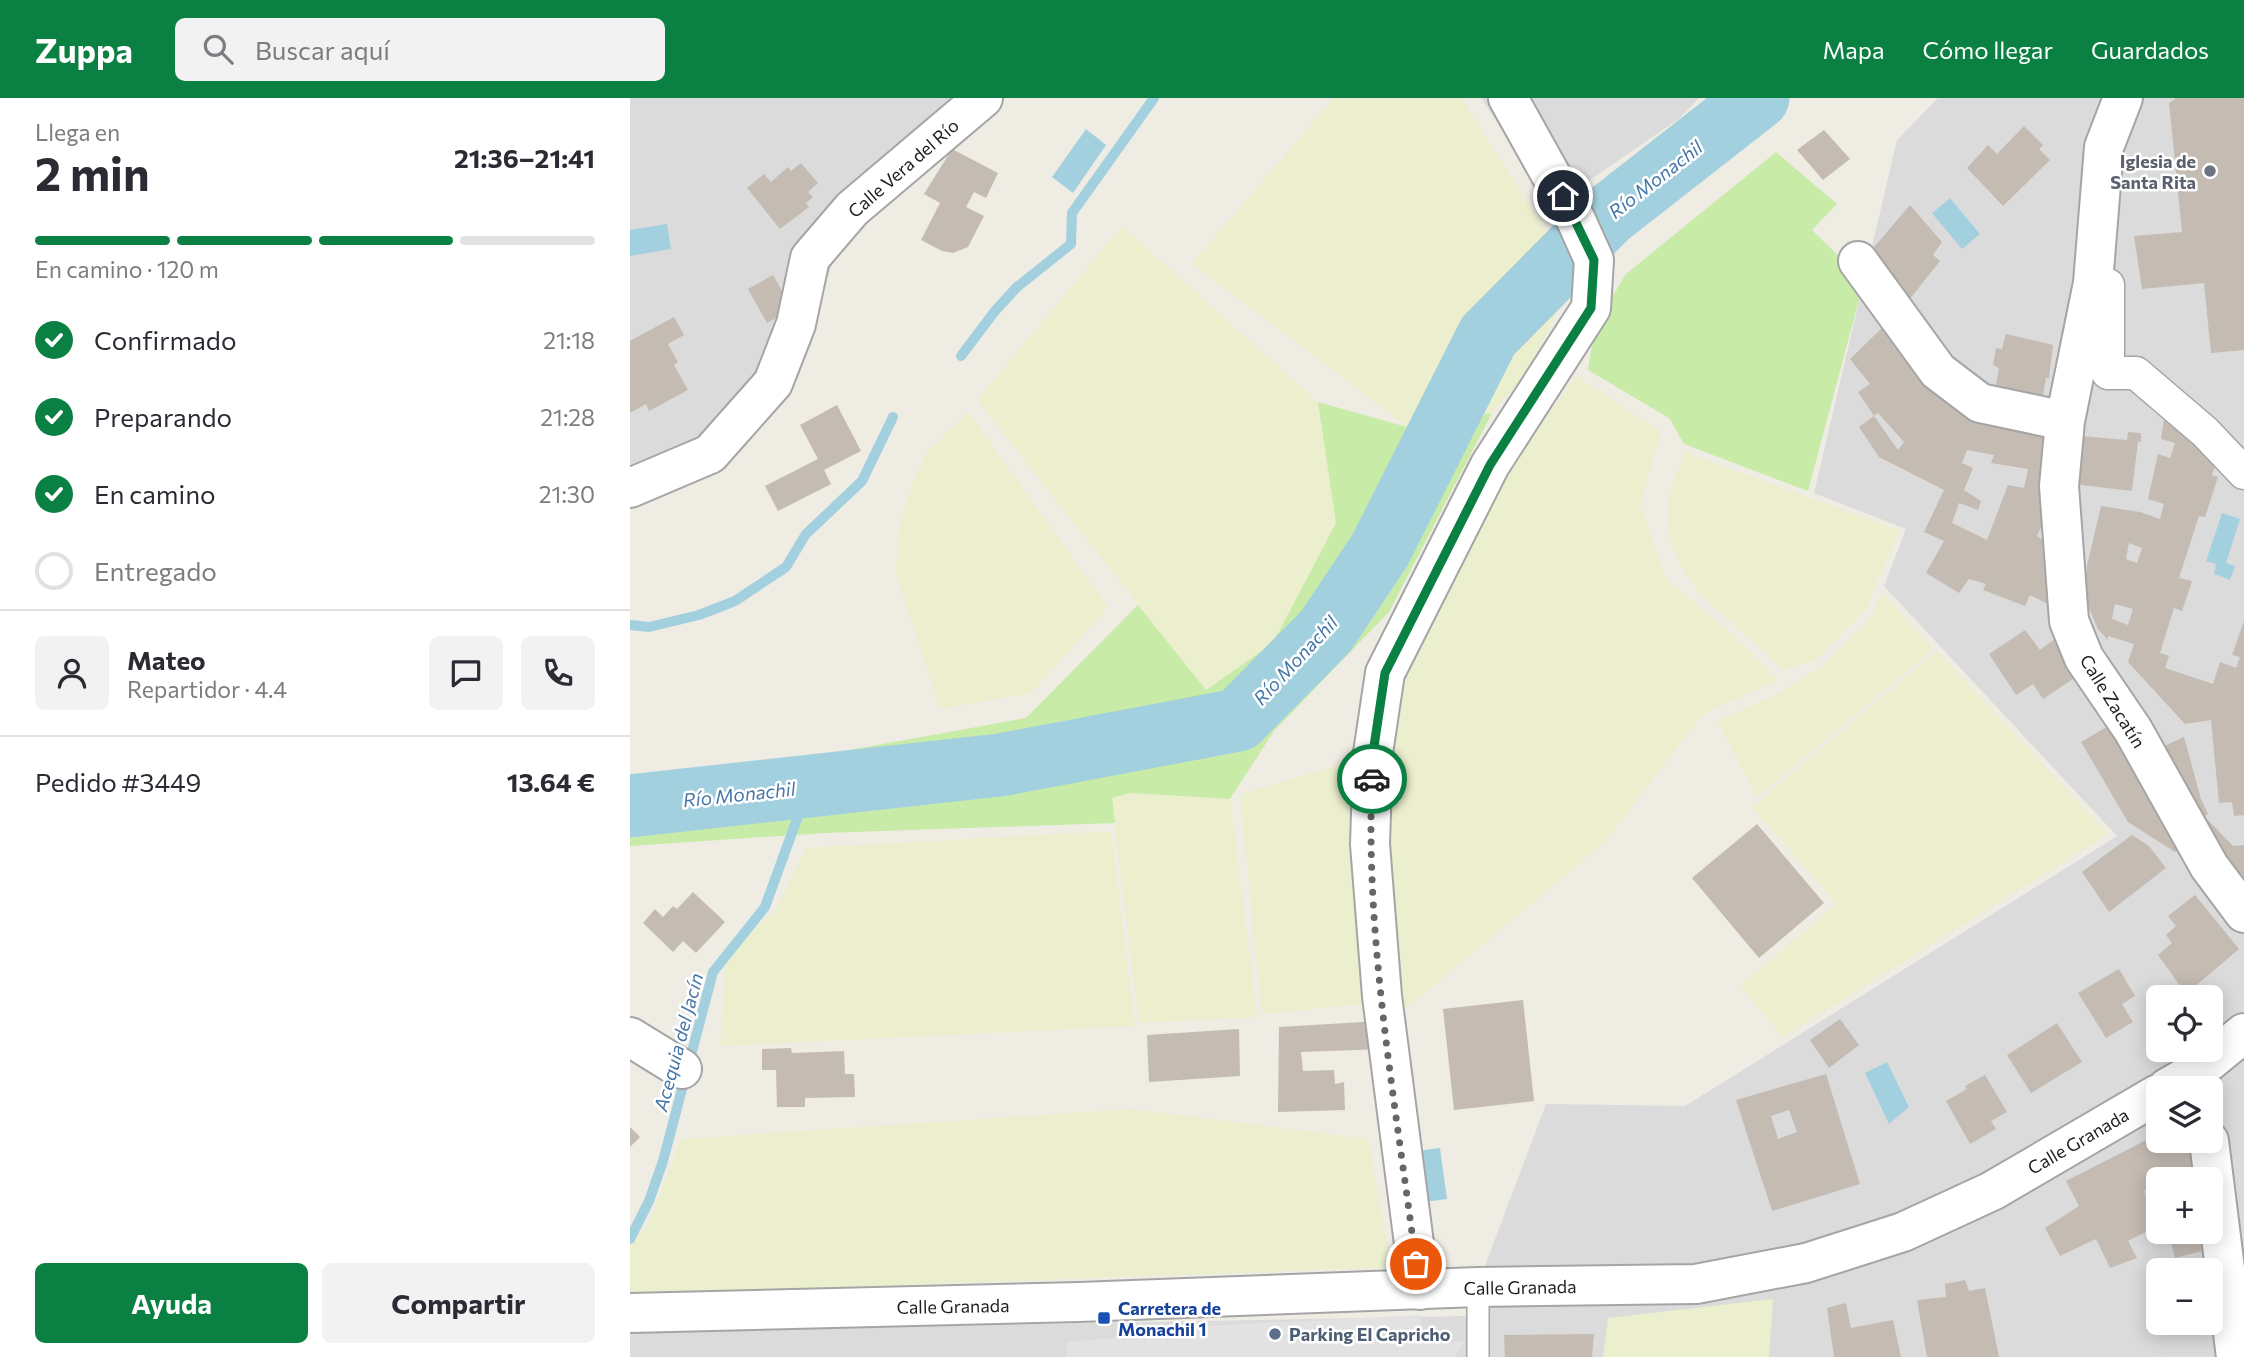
<!DOCTYPE html>
<html lang="es">
<head>
<meta charset="utf-8">
<style>
	body { margin:0; font-family:Commissioner,sans-serif; background:#f2f2f3; color:#2b2b33; height:100vh; display:flex; flex-direction:column; font-size:26px; white-space:nowrap }
	* { box-sizing:border-box; margin:0 }
	p { font-size:23px; color:#7c7c81 }
	.icon { flex:none; width:38px; height:38px; fill:none; stroke:currentColor; stroke-width:2; stroke-linecap:round; stroke-linejoin:round }
	.map { position:relative; flex:1; overflow:hidden }
	.sheet { display:flex; flex-direction:column; background:#fff; width:630px }
	.sheet>* { flex:none }
	.buttons { position:absolute; left:1516px; top:887px; display:grid; gap:14px }
	.buttons a { display:grid; place-items:center; width:77px; height:77px; border-radius:10px; background:#fff; box-shadow:0 4px 18px #0003; font-size:35px }
	.pin { position:absolute; display:grid; place-items:center; width:60px; height:60px; color:#fff; margin:-30px; border:4px solid #fff; border-radius:50%; box-shadow:0 2px 7px #0007 }
	.courier { position:absolute; display:grid; place-items:center; width:70px; height:70px; margin:-35px; border:5px solid #0b8043; border-radius:50%; background:#fff; color:#222; box-shadow:0 2px 9px #0007 }
	.headline em { font-style:normal; font-weight:700 }
	.headline div { display:flex; flex-direction:column-reverse }
	.headline { display:flex; align-items:center; justify-content:space-between; height:119px; padding:0 35px }
	h1 { font-size:46px; font-weight:700; line-height:52px }
	.bar { display:grid; grid-template-columns:repeat(4,1fr); gap:10px 7px; align-content:center; height:84px; padding:0 35px }
	.bar i { height:9px; border-radius:5px; background:#e1e1e2 }
	.bar .active { background:#0b8043 }
	.bar p { grid-column:span 4 }
	.line { display:flex; align-items:center; gap:18px; padding:0 35px; border-top:2px solid #e1e1e2 }
	.line div { flex:1 }
	.round { display:grid; place-items:center; flex:none; width:74px; height:74px; border-radius:10px; background:#f2f2f3 }
	ol { padding:0 35px; list-style:none }
	li { display:flex; align-items:center; gap:21px; height:77px }
	li p { margin-inline-start:auto }
	li .icon { padding:7px; border-radius:50%; background:#0b8043; color:#fff; stroke-width:4 }
	li:last-child { color:#7c7c81 }
	li i { width:38px; height:38px; border:4px solid #e1e1e2; border-radius:50% }
	.button { display:flex; gap:14px; margin-top:auto; padding:14px 35px }
	.button a { flex:1; height:80px; border-radius:10px; background:#0b8043; color:#fff; font-size:28px; font-weight:700; line-height:80px; text-align:center }
	.button a+a { background:#f2f2f3; color:#2b2b33 }
	header { display:flex; align-items:center; gap:42px; box-sizing:border-box; height:98px; padding:0 35px; background:#0b8043; color:#fff }
	header strong { font-size:33px }
	nav { display:flex; gap:38px; margin-inline-start:auto; font-size:24px }
	.search { width:490px; height:63px; background:#f2f2f3; display:flex; align-items:center; gap:18px; box-sizing:border-box; padding:0 24px; border-radius:10px; color:#7c7c81; font-size:26px }
	main { display:flex; flex:1; min-height:0 }
	.map>svg:first-child { display:block }
</style>
</head>
<body>
<header>
<strong>Zuppa</strong>
<div class="search"><svg class="icon" aria-label="search" viewBox="0 0 24 24"><circle cx="10" cy="10" r="6"/><path d="M15 15l6 6"/></svg>Buscar aquí</div>
<nav><a>Mapa</a><a>Cómo llegar</a><a>Guardados</a></nav>
</header>
<main>
<section class="sheet">
<div class="headline"><div><h1>2 min</h1><p>Llega en</p></div><em>21:36–21:41</em></div>
<div class="bar"><i class="active"></i><i class="active"></i><i class="active"></i><i></i><p>En camino · 120 m</p></div>
<ol>
<li><svg class="icon" aria-label="check" viewBox="0 0 24 24"><path d="M5 12l5 5 9-10"/></svg>Confirmado<p>21:18</p></li>
<li><svg class="icon" aria-label="check" viewBox="0 0 24 24"><path d="M5 12l5 5 9-10"/></svg>Preparando<p>21:28</p></li>
<li><svg class="icon" aria-label="check" viewBox="0 0 24 24"><path d="M5 12l5 5 9-10"/></svg>En camino<p>21:30</p></li>
<li><i></i>Entregado</li>
</ol>
<div class="line" style="height:126px"><a class="round"><svg class="icon" aria-label="person" viewBox="0 0 24 24"><circle cx="12" cy="8" r="4"/><path d="M4 21q1-7 8-7t8 7"/></svg></a><div><b>Mateo</b><p>Repartidor · 4.4</p></div><a class="round"><svg class="icon" aria-label="chat" viewBox="0 0 24 24"><path d="M4 5h16v11H9l-5 4z"/></svg></a><a class="round"><svg class="icon" aria-label="phone" viewBox="0 0 24 24"><path d="M5 4h4l2 5-3 2q2 4 5 5l2-3 5 2v4C11 20 4 13 5 4z"/></svg></a></div>
<div class="line" style="height:91px"><div>Pedido #3449</div><b>13.64 €</b></div>
<div class="button"><a>Ayuda</a><a>Compartir</a></div>
</section>
<div class="map">
<svg width="1614" height="1259" viewBox="0 0 1614 1259">
	<rect width="100%" height="100%" fill="#efece4"/>
	<!-- residential -->
	<path fill="#dcdbdb" fill-rule="evenodd" d="M0 0H375L210 140 171 265 106 357 0 411Z
		M851 0H1069L1050 20 922 108Z
		M1308 0H1614V1259H0V1234L836 1218 916 1006 1055 1008 1487 738 1254 488 1276 431 1184 395 1267 42ZM1528 900H1580V952H1528ZM1528 990H1580V1043H1528ZM1528 1082H1580V1134H1528ZM1528 1172H1580V1225H1528Z"/>
	<!-- farmland -->
	<path fill="#ecefce" d="M704 0H831L945 178 896 277 862 315 777 329 562 165Z
		M492 128 688 304 707 425 643 545 576 592 347 302Z
		M946 278 1031 334 1010 407 1036 481 1115 548 1147 582 1072 617 975 744 769 916 755 746 768 587 857 405Z
		M338 314 478 509 401 595 310 611 266 477 268 433 283 384 297 354Z
		M1054 354 1270 433 1245 488 1237 510 1186 562 1154 572 1073 499 1054 474 1040 443 1039 397Z
		M1252 495 1303 551 1127 699 1087 623 1146 597 1191 569 1241 520Z
		M1307 553 1478 736 1153 939 1110 888 1207 806 1122 709Z
		M723 663 744 905 632 916 610 696Z
		M501 695 600 701 627 919 509 925 481 700Z
		M481 733 505 928 90 948 97 856 146 812 176 750Z
		M501 1011 738 1041 761 1169 0 1197V1148L19 1125 51 1041Z
		M1143 1201 1139 1259H973L978 1220Z"/>
	<!-- grass -->
	<path fill="#c8eba8" d="M1146 54 1207 106 1182 132 1234 183 1178 393 1054 346 1039 320 958 272 965 227 996 176Z
		M688 304 777 329 862 315 759 514 644 633 600 701 501 695 482 700 485 725 195 735 0 748V677L115 671 396 620 508 507 576 592 643 545 706 425Z"/>
	<!-- parking -->
	<path fill="#e2e2e2" d="M789 1217 795 1246 835 1243 825 1259H436L437 1244 496 1239 498 1232Z"/>
	<!-- water -->
	<path fill="#a3d0de" d="M456 31 476 47 443 95 422 79Z
		M1320 100 1350 136 1332 151 1302 115Z
		M37 126 41 151 0 158V132Z
		M1592 415 1610 421 1596 465 1605 468 1600 482 1584 476 1586 466 1576 463Z
		M1257 964 1279 1009 1259 1026 1235 975Z
		M810 1050 817 1101 794 1104 787 1053Z"/>
	<g fill="none" stroke-linecap="round" stroke-linejoin="round">
		<!-- stream -->
		<path stroke="#a3d0de" stroke-width="10" d="M331 258 365 213 387 189 441 146 442 115 524 0
			M0 527 19 529 69 517 105 503 156 469 176 436 232 383 263 319
			M0 1141 19 1103 33 1063 83 874 135 809 179 688"/>
		<!-- river -->
		<path stroke="#a3d0de" stroke-width="63" d="M0 708 370 667 608 622 696 533 750 452 858 238 977 118 1128 0"/>
	</g>
	<!-- building -->
	<path fill="#c4bbb3" fill-rule="evenodd" d="M1546 0H1614V252L1581 255 1574 185 1512 191 1504 138 1552 134 1539 5Z
		M1394 28 1413 47 1409 51 1420 62 1373 108 1337 70 1358 47 1367 56Z
		M1194 32 1220 61 1193 82 1167 52Z
		M322 51 368 75 356 100 344 94 336 109 354 118 338 149 323 155 312 153 291 142 310 105 294 96Z
		M171 65 188 85 178 94 183 99 176 105 179 109 150 131 117 90 134 76 141 84 158 69 161 73Z
		M1280 107 1312 144 1303 157 1310 163 1279 202 1233 162Z
		M143 177 162 211 137 225 118 191Z
		M44 219 54 237 38 246 48 264 44 267 58 292 19 313 16 306 0 315V243Z
		M1257 225 1296 268 1432 328 1418 414 1407 438 1426 452 1418 506 1400 497 1395 508 1353 492 1356 486 1339 481 1329 495 1296 475 1314 443 1294 434 1314 392 1249 359 1229 329 1244 318 1268 352 1274 344 1248 315 1244 318 1228 294 1240 286 1220 261ZM1337 352 1364 357 1361 365 1398 371 1394 390 1378 387 1357 442 1322 425 1329 405 1348 412 1351 403 1334 392 1343 370 1332 365Z
		M1376 236 1423 247 1419 280H1416L1412 303 1365 293 1369 270 1363 267 1366 250 1372 251Z
		M207 307 231 353 194 372 201 386 148 413 135 388 188 361 170 327Z
		M1535 314 1587 363 1582 377 1588 379 1575 419 1569 418 1549 480 1562 483 1552 513 1544 510 1530 555 1539 558 1535 570 1583 586 1590 564 1606 570 1610 559 1602 557 1614 523V717L1604 718 1602 704 1589 705 1581 622 1555 626 1498 564 1504 546 1478 538V542L1468 531 1458 508 1455 491 1457 468 1471 408 1510 414 1530 421 1534 406 1518 401 1528 356 1540 360 1545 345 1531 341ZM1499 445 1512 450 1507 465 1496 461ZM1485 506 1503 511 1498 527 1482 521Z
		M1498 334 1511 335V344L1508 343 1502 393 1435 385 1440 337 1497 342Z
		M1395 532 1410 552 1426 540 1449 577 1413 601 1403 586 1386 597 1359 556Z
		M1487 623 1555 745 1545 754 1498 724 1451 644Z
		M1554 639 1571 701 1578 716 1574 718 1603 748 1614 747V807L1521 654Z
		M1127 726 1194 805 1129 860 1062 780Z
		M1502 737 1519 748 1536 770 1479 814 1452 774Z
		M63 794 95 824 66 855 53 843 43 854 13 825 25 811 33 819 43 808 47 811Z
		M1565 797 1609 851 1556 896 1528 857 1542 845 1536 837 1546 828 1538 818Z
		M1489 871 1505 898 1492 906 1503 924 1476 940 1448 895Z
		M893 902 904 1003 824 1012 813 911Z
		M1210 921 1229 947 1199 970 1180 942Z
		M750 923 753 951 671 954 673 973 704 972 705 986 714 984 715 1012 648 1014 649 929Z
		M1427 925 1452 964 1401 995 1377 957Z
		M609 931 610 978 519 984 517 937Z
		M161 950 162 955 214 953 215 976H224L225 999 175 1000V1009H147L146 972H132V951Z
		M1196 976 1230 1086 1142 1113 1106 1002ZM1159 1012 1167 1034 1148 1041 1141 1018Z
		M1355 977 1377 1014 1361 1023 1366 1031 1340 1046 1316 1003 1337 991 1335 988Z
		M0 1029 10 1039 0 1049Z
		M1528 1036V1043H1563L1575 1082H1551L1548 1074 1534 1082H1528V1085L1514 1093 1526 1129 1498 1143 1507 1160 1480 1170 1466 1141 1430 1158 1415 1130 1449 1108 1436 1083Z
		M1538 1134H1580L1591 1137 1570 1143 1572 1153 1545 1160Z
		M1335 1182 1339 1193 1355 1190 1369 1259H1297L1287 1202 1316 1199 1315 1186Z
		M1216 1205 1221 1230 1263 1222 1271 1259H1204L1197 1210Z
		M964 1236 962 1259H875L874 1237Z"/>
	<g fill="none" stroke-linecap="round" stroke-linejoin="round">
		<defs>
			<path id="service" d="M848 1189V1259"/>
			<path id="pedestrian" d="M1463 185 1478 187V275H1506L1575 334 1614 375"/>
			<path id="minor" d="M1493 0 1474 49 1463 185 1435 323 1429 388 1439 523 1454 560 1503 632 1579 768 1614 815
				M1228 163 1308 273 1350 305 1435 323
				M0 390 80 356 143 285 166 226 180 160 222 111 353 0
				M0 939 52 971
				M1579 1043 1606 1259
				M790 1192 752 898 740 746 743 655 755 575 860 367 961 210 964 162 946 122 878 0"/>
			<path id="tertiary" d="M1537 990 1570 971 1614 935
				M0 1215 449 1204 848 1189 1066 1186 1176 1165 1273 1134 1362 1093 1528 996"/>
		</defs>
		<!-- service casing -->
		<use href="#service" stroke="#a5a5a5" stroke-width="24"/>
		<!-- pedestrian casing -->
		<use href="#pedestrian" stroke="#a5a5a5" stroke-width="35"/>
		<!-- minor casing -->
		<use href="#minor" stroke="#a5a5a5" stroke-width="42"/>
		<!-- tertiary casing -->
		<use href="#tertiary" stroke="#a5a5a5" stroke-width="42"/>
		<!-- service -->
		<use href="#service" stroke="#fff" stroke-width="21"/>
		<!-- pedestrian -->
		<use href="#pedestrian" stroke="#fff" stroke-width="32"/>
		<!-- minor -->
		<use href="#minor" stroke="#fff" stroke-width="38"/>
		<!-- tertiary -->
		<use href="#tertiary" stroke="#fff" stroke-width="38"/>
	</g>
	<g fill="none" stroke-linecap="round" stroke-linejoin="round">
		<!-- done -->
		<path stroke="#676663" stroke-width="7" stroke-dasharray="0 12.6" d="M742 681C735 843 766 1006 786 1166"/>
		<!-- route -->
		<path stroke="#0b8043" stroke-width="9" d="M742 681 743 655 755 575 860 367 961 210 964 162 933 98"/>
	</g>
	<!-- markers -->
	<circle fill="#6b7280" stroke="#fff" stroke-width="2.5" cx="1580" cy="73" r="7"/>
	<rect fill="#1a4fb4" stroke="#fff" stroke-width="2.5" x="467" y="1213" width="14" height="14" rx="3.5"/>
	<circle fill="#5c6f8a" stroke="#fff" stroke-width="2.5" cx="645" cy="1236" r="7"/>
	<g text-anchor="middle" dominant-baseline="central" stroke-width="5" stroke-linejoin="round" paint-order="stroke">
		<!-- worship labels -->
		<g font-size="18" font-weight="bold" fill="#5b616d" stroke="#fff" text-anchor="end">
			<text x="1566" y="63">Iglesia de<tspan x="1566" dy="21">Santa Rita</tspan></text>
		</g>
		<!-- street labels -->
		<g font-size="18" fill="#1e1e1e" stroke="#fff">
			<text transform="translate(273 70) rotate(-41)">Calle Vera del Río</text>
			<text transform="translate(1483 603) rotate(58)">Calle Zacatín</text>
			<text transform="translate(1448 1043) rotate(-30)">Calle Granada</text>
			<text transform="translate(890 1189) rotate(-1)">Calle Granada</text>
			<text transform="translate(323 1208) rotate(-1)">Calle Granada</text>
		</g>
		<!-- transit labels -->
		<g font-size="18" font-weight="bold" fill="#164399" stroke="#fff" text-anchor="start">
			<text x="488" y="1210">Carretera de<tspan x="488" dy="21">Monachil 1</tspan></text>
		</g>
		<!-- service labels -->
		<g font-size="18" font-weight="bold" fill="#4e5e75" stroke="#fff" text-anchor="start">
			<text x="659" y="1236">Parking El Capricho</text>
		</g>
		<!-- water labels -->
		<g font-size="19" font-style="italic" fill="#4576a8" stroke="#fff">
			<text transform="translate(1025 81) rotate(-38)">Río Monachil</text>
			<text transform="translate(665 562) rotate(-47)">Río Monachil</text>
			<text transform="translate(109 696) rotate(-6)">Río Monachil</text>
			<text transform="translate(48 944) rotate(-75)">Acequia del Jacín</text>
		</g>
	</g>
</svg>
<div class="buttons">
<a><svg class="icon" aria-label="locate" viewBox="0 0 24 24"><circle cx="12" cy="12" r="6"/><path d="M12 2v4M12 18v4M2 12h4M18 12h4"/></svg></a>
<a><svg class="icon" aria-label="layers" viewBox="0 0 24 24"><path d="M12 4l9 5-9 5-9-5zM3 14l9 5 9-5"/></svg></a>
<a>+</a>
<a>−</a>
</div>
<div class="pin" style="left:786px;top:1166px;background:#ea580c"><svg class="icon" aria-label="bag" viewBox="0 0 24 24"><path d="M5 8h14l-1 12H6zM9 8a3 3 0 0 1 6 0"/></svg></div>
<div class="pin" style="left:933px;top:98px;background:#1f2937"><svg class="icon" aria-label="home" viewBox="0 0 24 24"><path d="M3 11l9-7 9 7M6 9v11h12V9"/></svg></div>
<div class="courier" style="left:742px;top:681px"><svg class="icon" aria-label="car" viewBox="0 0 24 24"><path d="M5 17H2v-5l4-1 3-4h7l3 4 3 1v5h-3M9 17h6M6 11h13"/><circle cx="7" cy="17" r="2"/><circle cx="17" cy="17" r="2"/></svg></div>
</div>
</main>
</body>
</html>
